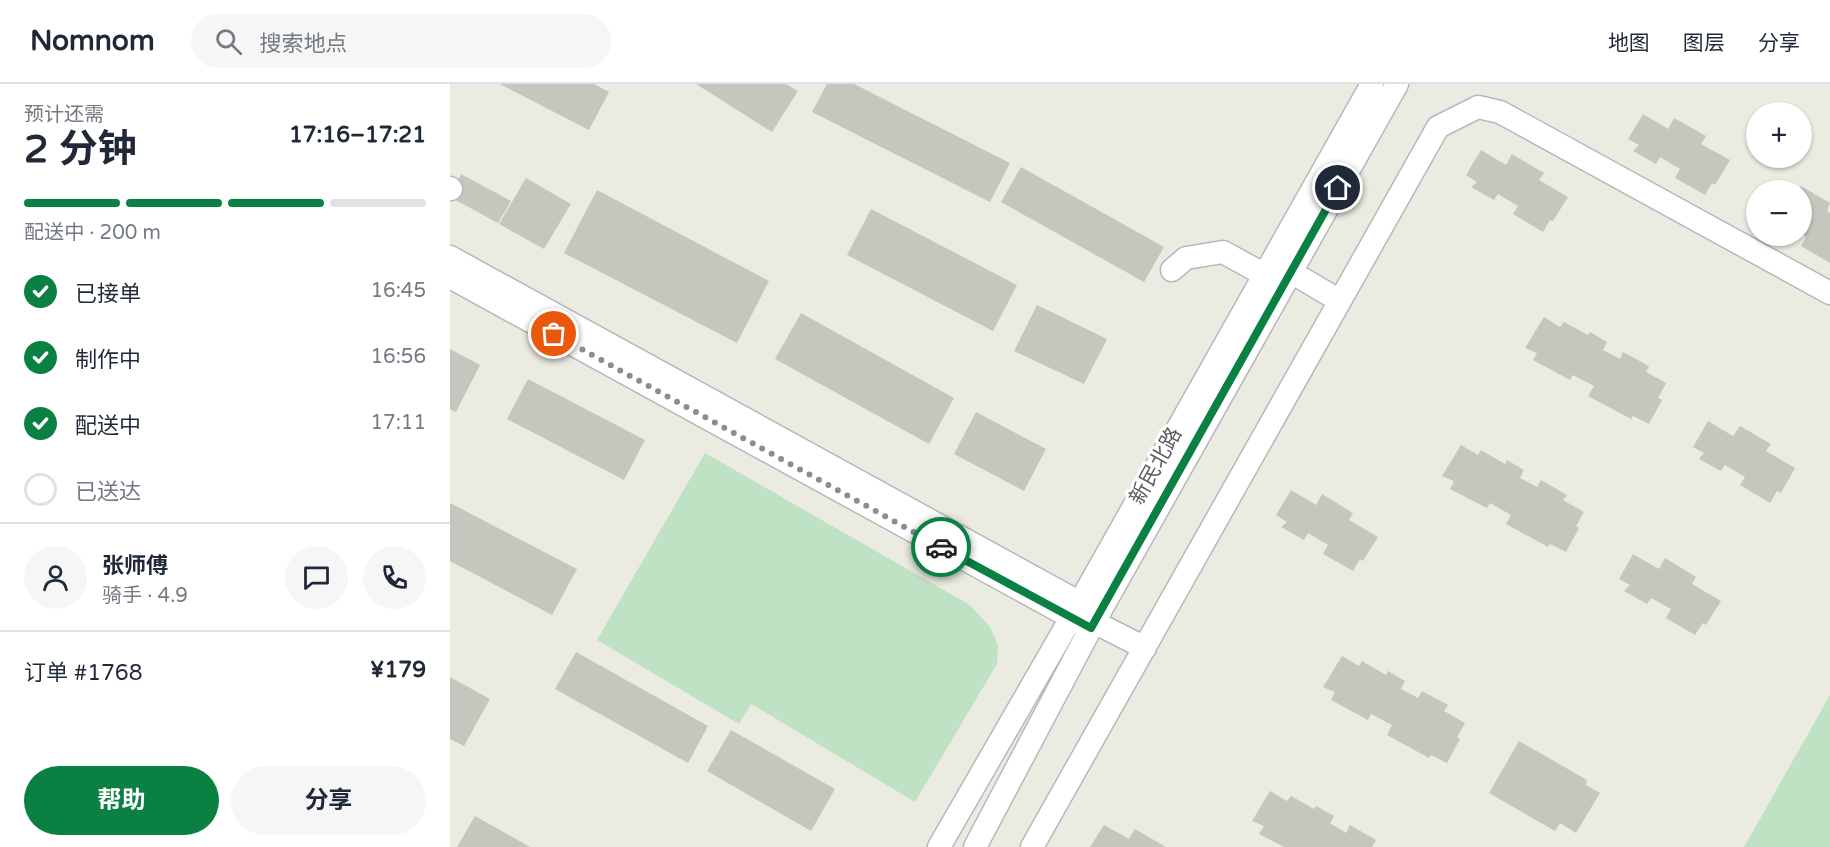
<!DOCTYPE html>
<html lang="zh">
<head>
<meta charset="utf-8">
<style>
	body { margin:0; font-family:"Varela Round","Noto Sans SC",sans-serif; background:#f6f6f7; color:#1f2937; height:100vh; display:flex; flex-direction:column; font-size:22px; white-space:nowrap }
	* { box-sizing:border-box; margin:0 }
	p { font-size:20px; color:#747a83 }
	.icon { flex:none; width:33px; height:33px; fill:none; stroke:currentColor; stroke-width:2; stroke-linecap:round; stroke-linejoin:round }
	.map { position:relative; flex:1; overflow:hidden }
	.drawer { display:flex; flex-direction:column; background:#fff; width:450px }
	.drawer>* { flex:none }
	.buttons { position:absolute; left:1296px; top:18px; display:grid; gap:12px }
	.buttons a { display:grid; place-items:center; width:66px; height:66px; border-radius:50%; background:#fff; box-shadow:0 2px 4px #0004; font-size:30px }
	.pin { position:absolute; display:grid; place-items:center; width:51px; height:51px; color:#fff; margin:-26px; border:3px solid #fff; border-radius:50%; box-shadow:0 2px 6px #0007 }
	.courier { position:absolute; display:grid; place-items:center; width:60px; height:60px; margin:-30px; border:4px solid #0b8043; border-radius:50%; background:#fff; color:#222; box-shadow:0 2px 8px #0007 }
	.headline em { font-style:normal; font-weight:700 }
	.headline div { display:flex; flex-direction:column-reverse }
	.headline { display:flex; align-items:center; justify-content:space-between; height:102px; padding:0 24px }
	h1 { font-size:39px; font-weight:700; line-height:45px }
	.bar { display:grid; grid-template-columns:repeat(4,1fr); gap:9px 6px; align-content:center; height:72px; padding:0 24px }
	.bar i { height:8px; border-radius:4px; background:#e0e1e3 }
	.bar .selected { background:#0b8043 }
	.bar p { grid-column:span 4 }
	.line { display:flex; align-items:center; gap:15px; padding:0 24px; border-top:2px solid #e0e1e3 }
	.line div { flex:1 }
	.round { display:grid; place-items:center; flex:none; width:63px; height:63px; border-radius:32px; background:#f6f6f7 }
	ol { padding:0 24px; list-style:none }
	li { display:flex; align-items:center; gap:18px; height:66px }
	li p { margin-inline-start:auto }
	li .icon { padding:6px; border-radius:50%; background:#0b8043; color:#fff; stroke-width:4 }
	li:last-child { color:#747a83 }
	li i { width:33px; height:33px; border:3px solid #e0e1e3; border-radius:50% }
	.primary-button { display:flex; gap:12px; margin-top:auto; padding:12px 24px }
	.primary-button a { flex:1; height:69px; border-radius:36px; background:#0b8043; color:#fff; font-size:24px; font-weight:700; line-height:69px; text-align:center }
	.primary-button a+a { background:#f6f6f7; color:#1f2937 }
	header { display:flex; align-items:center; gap:36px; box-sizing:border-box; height:84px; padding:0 30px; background:#fff; border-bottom:2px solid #e0e1e3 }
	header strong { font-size:28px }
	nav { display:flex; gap:33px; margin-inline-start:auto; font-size:21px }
	.search { width:420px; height:54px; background:#f6f6f7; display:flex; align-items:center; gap:15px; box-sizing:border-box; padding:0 21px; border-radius:33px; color:#747a83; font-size:22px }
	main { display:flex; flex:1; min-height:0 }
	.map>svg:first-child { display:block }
</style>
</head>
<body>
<header>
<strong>Nomnom</strong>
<div class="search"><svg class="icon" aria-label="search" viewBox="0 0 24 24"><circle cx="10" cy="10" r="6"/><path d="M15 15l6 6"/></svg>搜索地点</div>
<nav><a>地图</a><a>图层</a><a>分享</a></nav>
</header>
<main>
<section class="drawer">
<div class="headline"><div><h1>2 分钟</h1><p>预计还需</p></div><em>17:16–17:21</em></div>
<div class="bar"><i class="selected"></i><i class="selected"></i><i class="selected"></i><i></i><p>配送中 · 200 m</p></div>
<ol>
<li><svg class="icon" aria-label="check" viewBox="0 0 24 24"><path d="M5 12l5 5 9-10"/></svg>已接单<p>16:45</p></li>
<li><svg class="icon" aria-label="check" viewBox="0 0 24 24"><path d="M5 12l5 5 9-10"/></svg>制作中<p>16:56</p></li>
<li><svg class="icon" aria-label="check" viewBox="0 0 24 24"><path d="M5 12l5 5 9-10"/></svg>配送中<p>17:11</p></li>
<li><i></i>已送达</li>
</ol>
<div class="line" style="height:108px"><a class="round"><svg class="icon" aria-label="person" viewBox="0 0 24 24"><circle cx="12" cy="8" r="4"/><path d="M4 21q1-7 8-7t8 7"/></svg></a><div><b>张师傅</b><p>骑手 · 4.9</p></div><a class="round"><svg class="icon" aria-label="chat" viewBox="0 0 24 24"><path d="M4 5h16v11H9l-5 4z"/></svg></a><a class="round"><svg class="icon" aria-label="phone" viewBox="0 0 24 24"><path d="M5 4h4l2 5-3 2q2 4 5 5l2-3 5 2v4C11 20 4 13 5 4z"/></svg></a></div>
<div class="line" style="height:78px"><div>订单 #1768</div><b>¥179</b></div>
<div class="primary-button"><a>帮助</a><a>分享</a></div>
</section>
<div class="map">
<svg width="1380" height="763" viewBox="0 0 1380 763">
	<rect width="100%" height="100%" fill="#ebebe1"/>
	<!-- green -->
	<path fill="#bfe2c4" d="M255 369 520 521 540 543 548 561 547 580 465 718 301 620 289 640 147 556Z
		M1380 611V763H1294Z"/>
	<!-- building -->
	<path fill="#c6c5be" d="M50 0H144L159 8 139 46Z
		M246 0H336L348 7 322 48Z
		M377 0H404L560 79 540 118 362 28Z
		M1193 30 1218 45 1224 34 1256 52 1251 60 1280 76 1265 101 1262 99 1255 111 1225 94 1230 85 1210 73 1206 80 1183 67 1189 61 1178 55Z
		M1031 66 1056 81 1062 70 1094 89 1089 96 1118 113 1103 137 1100 136 1093 148 1063 130 1068 122 1048 110 1044 116 1021 103 1027 98 1016 91Z
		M571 83 714 163 694 198 551 118Z
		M11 90 61 117 48 139 0 113Z
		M76 94 121 120 94 165 49 140Z
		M1351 102 1380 119 1377 127 1380 129V179L1351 162 1356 153 1352 150V106H1348Z
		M147 106 319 197 287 259 114 169Z
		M421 125 567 201 543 247 397 171Z
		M587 221 657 255 634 300 564 267Z
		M351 229 504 314 479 360 325 275Z
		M1094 233 1110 243 1114 238 1138 251 1140 248 1157 258 1153 266 1170 275 1173 268 1199 282 1196 288 1216 299 1208 314 1212 316 1199 340 1183 332 1181 335 1138 312 1144 302 1123 291 1120 296 1083 276 1087 269 1075 264Z
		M0 265 30 281 6 328 0 325Z
		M78 295 195 356 174 396 57 335Z
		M526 328 596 365 574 407 504 370Z
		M1258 337 1283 352 1290 342 1321 360 1316 367 1345 384 1331 409 1327 407 1320 419 1290 401 1295 393 1275 381 1271 387 1249 375 1254 369 1243 363Z
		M1011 361 1028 371 1031 366 1055 380 1057 376 1074 386 1070 394 1087 403 1091 396 1117 411 1113 416 1134 428 1126 442 1129 444 1116 468 1100 460 1098 463 1056 440 1061 431 1040 419 1037 424 1000 405 1004 397 992 392Z
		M841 406 866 421 872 410 903 429 899 436 928 453 913 477 910 475 903 487 873 470 878 461 858 449 854 456 831 443 837 438 826 431Z
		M0 419 127 485 102 531 0 477Z
		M1183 470 1209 485 1215 474 1246 493 1242 500 1271 517 1256 541 1253 539 1245 551 1216 534 1221 525 1201 514 1197 520 1174 507 1180 501 1169 495Z
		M126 568 258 642 238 679 105 605Z
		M892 572 909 582 912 577 936 591 938 587 955 597 951 605 968 614 972 607 998 621 994 627 1015 639 1007 653 1010 655 997 679 981 671 979 674 937 651 942 641 921 630 918 636 881 616 885 608 873 603Z
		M0 593 40 615 14 662 0 655Z
		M281 646 385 705 361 747 257 687Z
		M1069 657 1137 696 1136 701 1150 709 1126 749 1110 739 1105 747 1039 709Z
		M820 707 837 717 841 712 864 725 866 722 884 732 880 739 896 749 900 741 926 756 922 763H834L809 750 814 742 802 737Z
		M25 732 80 763H7Z
		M654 741 679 755 685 745 716 763H640Z"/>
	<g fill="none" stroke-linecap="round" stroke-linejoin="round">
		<defs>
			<path id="minor" d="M0 104 1 105
				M0 173 643 526
				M722 186 736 174 773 168 815 191
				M841 188 890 217
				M0 193 633 540
				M644 538 695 564
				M489 763 621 534 922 0
				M525 763 644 538 947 0
				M582 763 988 43 1028 23 1050 28 1380 209"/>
		</defs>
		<!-- minor casing -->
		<use href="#minor" stroke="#b6b8bd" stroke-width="25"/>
		<!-- minor -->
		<use href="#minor" stroke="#fff" stroke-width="22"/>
	</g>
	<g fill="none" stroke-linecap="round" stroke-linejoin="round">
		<!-- done -->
		<path stroke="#8c8e8e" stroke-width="6" stroke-dasharray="0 10.8" d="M104 250 491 463"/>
		<!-- route -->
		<path stroke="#0b8043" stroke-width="8" d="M491 463 641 544 888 104"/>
	</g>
	<g text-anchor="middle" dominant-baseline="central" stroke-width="6" stroke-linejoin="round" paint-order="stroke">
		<!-- street labels -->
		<g font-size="21" fill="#595c61" stroke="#fff">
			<text transform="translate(706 382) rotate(-61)">新民北路</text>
		</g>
	</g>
</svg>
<div class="buttons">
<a>+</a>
<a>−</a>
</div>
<div class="pin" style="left:104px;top:250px;background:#ea580c"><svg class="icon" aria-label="bag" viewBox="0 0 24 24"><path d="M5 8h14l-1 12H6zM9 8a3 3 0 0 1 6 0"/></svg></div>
<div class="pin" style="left:888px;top:104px;background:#1f2937"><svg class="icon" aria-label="home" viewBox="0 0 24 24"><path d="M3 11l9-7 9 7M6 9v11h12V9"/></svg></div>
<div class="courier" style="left:491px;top:463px"><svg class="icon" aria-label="car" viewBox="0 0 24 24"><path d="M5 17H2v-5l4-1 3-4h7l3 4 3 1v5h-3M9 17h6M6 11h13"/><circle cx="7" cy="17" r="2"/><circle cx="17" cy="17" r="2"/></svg></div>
</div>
</main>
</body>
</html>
